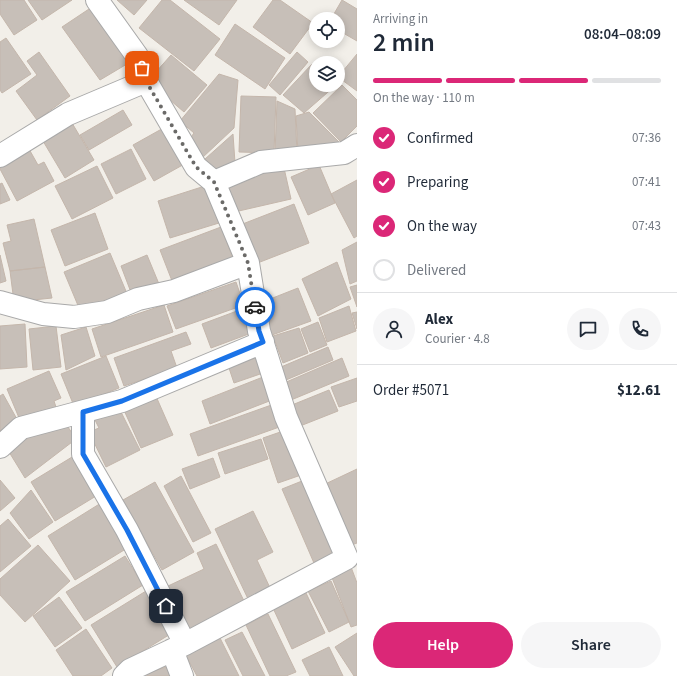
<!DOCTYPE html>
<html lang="en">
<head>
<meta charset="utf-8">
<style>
	body { margin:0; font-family:"Source Sans 3",sans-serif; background:#f6f6f7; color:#1f2937; height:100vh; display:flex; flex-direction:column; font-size:15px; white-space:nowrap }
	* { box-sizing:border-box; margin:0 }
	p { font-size:13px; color:#747a83 }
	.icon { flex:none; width:22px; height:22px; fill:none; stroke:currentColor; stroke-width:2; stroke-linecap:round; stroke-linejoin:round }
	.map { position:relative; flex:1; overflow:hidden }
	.details { display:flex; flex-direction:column; background:#fff; width:320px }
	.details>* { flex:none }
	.buttons { position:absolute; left:309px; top:12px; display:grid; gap:8px }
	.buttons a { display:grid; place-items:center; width:36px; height:36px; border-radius:50%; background:#fff; box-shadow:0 2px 10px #0003; font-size:20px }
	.pin { position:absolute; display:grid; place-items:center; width:34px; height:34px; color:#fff; margin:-17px; border-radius:8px; box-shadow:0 2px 6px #0006 }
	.courier { position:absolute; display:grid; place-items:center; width:40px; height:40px; margin:-20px; border:3px solid #1a73e8; border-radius:50%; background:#fff; color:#222; box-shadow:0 1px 5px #0007 }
	.overview em { font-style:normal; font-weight:600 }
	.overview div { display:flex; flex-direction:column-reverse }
	.overview { display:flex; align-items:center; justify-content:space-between; height:68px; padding:0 16px }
	h1 { font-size:26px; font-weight:600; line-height:30px }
	.bar { display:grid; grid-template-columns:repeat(4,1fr); gap:6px 4px; align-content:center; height:48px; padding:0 16px }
	.bar i { height:5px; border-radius:3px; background:#e0e1e3 }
	.bar .on { background:#db2777 }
	.bar p { grid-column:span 4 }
	.line { display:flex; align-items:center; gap:10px; padding:0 16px; border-top:1px solid #e0e1e3 }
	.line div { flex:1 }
	.round { display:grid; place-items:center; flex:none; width:42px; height:42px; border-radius:21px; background:#f6f6f7 }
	ol { padding:0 16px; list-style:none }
	li { display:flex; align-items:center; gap:12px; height:44px }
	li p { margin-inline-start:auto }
	li .icon { padding:4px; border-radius:50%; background:#db2777; color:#fff; stroke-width:4 }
	li:last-child { color:#747a83 }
	li i { width:22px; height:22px; border:2px solid #e0e1e3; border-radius:50% }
	.primary-button { display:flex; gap:8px; margin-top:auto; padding:8px 16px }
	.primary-button a { flex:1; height:46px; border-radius:24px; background:#db2777; color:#fff; font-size:16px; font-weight:600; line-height:46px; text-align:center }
	.primary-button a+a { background:#f6f6f7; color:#1f2937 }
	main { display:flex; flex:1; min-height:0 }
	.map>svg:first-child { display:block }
</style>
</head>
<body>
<main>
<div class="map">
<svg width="357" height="676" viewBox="0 0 357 676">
	<rect width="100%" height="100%" fill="#f2efe9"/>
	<!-- building -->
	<path fill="#c7bfb8" stroke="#c4b6ab" d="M0 0H24L37 20 14 35 0 14Z
		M28 0H72L42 20Z
		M117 0H147L134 15Z
		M162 0H170L220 39 194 71 139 28Z
		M184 0H237L219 25Z
		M273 0H280L313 23 290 54 253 27Z
		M342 0 357 9V41L338 30V19H331Z
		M98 3 137 58 100 80 62 27Z
		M235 24 285 58 265 89 215 55Z
		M6 38 31 74 2 93 0 90V42Z
		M39 52 70 96 37 120 16 91 37 75 27 61Z
		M297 52 308 62 280 95 269 85Z
		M357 54V91L338 77Z
		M171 55 207 85 184 112 148 81Z
		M312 64 316 68V85L335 86 304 113 283 95Z
		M219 74 238 80 234 128 202 158 186 144 194 133 180 121Z
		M342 85 357 100V126L341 142 313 113Z
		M241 96 276 97 274 153 239 152Z
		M277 101 295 109 297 153H275Z
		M123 110 132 125 89 150 80 135Z
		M309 112 339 142 326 155 298 153 296 116Z
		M72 123 94 160 65 178 43 141Z
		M167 126 188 162 154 181 133 145Z
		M233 134 235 163 217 178 205 159Z
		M29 149 38 165 44 162 54 181 17 201 0 169V164Z
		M131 149 146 179 116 194 101 164Z
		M319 165 335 203 308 215 291 177Z
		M97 166 113 198 72 219 55 186Z
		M284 168 291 199 230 213 223 182Z
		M357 180V236L354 238 331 194Z
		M2 183 10 200 0 204V184Z
		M208 185 219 223 170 238 158 201Z
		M294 204 309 243 255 264 240 225Z
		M95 213 108 249 65 266 51 230Z
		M34 219 45 267 10 271 3 243 11 241 7 225Z
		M221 227 235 264 174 286 160 250Z
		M357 242V281L350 284 342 250Z
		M110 253 128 296 82 315 64 272Z
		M0 255 6 281 0 283Z
		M147 255 159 284 132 295 121 266Z
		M337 262 351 299 318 316 302 279Z
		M45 267 52 298 14 302 10 271Z
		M236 282 244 305 176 329 167 306Z
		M357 285V307L350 287Z
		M298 288 311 321 272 335 260 303Z
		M164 305 173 332 101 357 92 329Z
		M349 306 356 331 327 342 319 318Z
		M245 308 254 332 211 348 202 324Z
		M357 312V329L352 313Z
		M318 322 327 345 310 352 301 329Z
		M25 324 27 367 0 369V326Z
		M56 326 61 367 33 370 29 329Z
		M86 327 95 356 66 370 61 335Z
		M299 328 308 353 283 363 273 336Z
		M186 332 191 344 171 351 177 368 124 386 114 358Z
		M328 347 333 360 286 380 281 367Z
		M258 348 266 372 234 383 226 359Z
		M106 356 119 388 74 406 61 374Z
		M342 358 349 376 291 400 284 383Z
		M49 371 61 398 54 401 57 410 22 425 7 389Z
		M263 377 272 400 210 424 202 401Z
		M357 378V401L339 407 331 387Z
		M329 390 338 411 295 428 287 407Z
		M3 394 18 421 0 431V396Z
		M155 394 173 435 141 448 123 408Z
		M277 403 285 425 198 456 190 434Z
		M119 408 140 450 106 467 89 432 99 428 95 420Z
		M68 427 76 439 25 478 6 447 39 430Z
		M289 429 304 474 278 483 263 438Z
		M261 439 268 459 225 474 218 453Z
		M77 454 101 493 55 521 31 482Z
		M213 458 220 477 190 489 182 469Z
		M357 469V543L349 546 321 486Z
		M181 476 211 533 193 542 164 486Z
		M0 480 15 498 0 511Z
		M302 481 337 561 317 570 282 489Z
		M155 482 194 552 162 570 123 500Z
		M31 490 53 522 29 539 10 513Z
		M101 503 129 547 75 580 48 536Z
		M253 511 273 552 257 560 271 590 249 601 215 529Z
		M8 519 31 546 0 572V526Z
		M216 544 246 605 190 632 168 586 204 569 197 553Z
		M38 545 70 581 25 622 0 595V579Z
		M125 556 143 585 85 621 66 592Z
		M351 567 357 583V625L351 627 331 575Z
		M331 581 349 622 329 632 308 591Z
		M146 591 172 633 117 667 91 625Z
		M306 593 325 633 292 649 273 608Z
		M59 597 82 628 55 647 33 616Z
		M268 614 296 672 286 676H270L246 625Z
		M86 629 112 668 101 676H73L56 650Z
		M242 632 265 676H243L225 640Z
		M357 633V676H354L335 647Z
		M218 634 239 676H197L184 652Z
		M329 647 343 676H310L302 660Z
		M171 665 175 676H147L146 674Z"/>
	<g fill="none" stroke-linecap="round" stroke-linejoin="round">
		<defs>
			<path id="minor" d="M97 0 137 56 146 81 196 167 214 182 248 263 259 331 286 417 347 558 185 644 130 670 124 676
				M0 156 68 114 146 81
				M214 182 261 162 344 153 357 145
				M0 302 43 314 74 317 107 312 138 299 174 291 248 263
				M83 412V454L127 530 185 644
				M0 447 21 428 122 401 263 342
				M172 650 182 676"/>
		</defs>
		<!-- minor casing -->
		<use href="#minor" stroke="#a9a9a9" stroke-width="24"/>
		<!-- minor -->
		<use href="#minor" stroke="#fff" stroke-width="22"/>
	</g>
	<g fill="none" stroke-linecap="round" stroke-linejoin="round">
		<!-- done -->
		<path stroke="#6b6a68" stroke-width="4" stroke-dasharray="0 7.2" d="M142 68 146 81 196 167 214 182 248 263 255 307"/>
		<!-- route -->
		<path stroke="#1a73e8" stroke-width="5" d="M166 606 127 530 83 454V412L122 401 263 342 259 331 255 307"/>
	</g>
</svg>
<div class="buttons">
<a><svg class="icon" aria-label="locate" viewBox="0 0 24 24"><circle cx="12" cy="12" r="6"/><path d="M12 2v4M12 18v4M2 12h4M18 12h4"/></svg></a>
<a><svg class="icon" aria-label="layers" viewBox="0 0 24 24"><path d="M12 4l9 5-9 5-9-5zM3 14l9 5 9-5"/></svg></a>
</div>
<div class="pin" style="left:142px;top:68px;background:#ea580c"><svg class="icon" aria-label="bag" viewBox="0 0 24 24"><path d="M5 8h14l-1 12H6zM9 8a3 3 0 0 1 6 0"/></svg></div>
<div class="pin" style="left:166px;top:606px;background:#1f2937"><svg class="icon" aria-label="home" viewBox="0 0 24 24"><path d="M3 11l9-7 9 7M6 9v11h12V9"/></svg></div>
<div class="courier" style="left:255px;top:307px"><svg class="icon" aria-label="car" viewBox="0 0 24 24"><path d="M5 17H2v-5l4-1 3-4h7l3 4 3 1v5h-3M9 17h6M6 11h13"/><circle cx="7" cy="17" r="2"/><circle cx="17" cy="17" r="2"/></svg></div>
</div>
<section class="details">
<div class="overview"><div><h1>2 min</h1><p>Arriving in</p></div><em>08:04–08:09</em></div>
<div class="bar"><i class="on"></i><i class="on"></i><i class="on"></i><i></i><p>On the way · 110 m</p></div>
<ol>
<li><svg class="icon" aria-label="check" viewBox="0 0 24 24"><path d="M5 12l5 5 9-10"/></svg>Confirmed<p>07:36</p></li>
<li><svg class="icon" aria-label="check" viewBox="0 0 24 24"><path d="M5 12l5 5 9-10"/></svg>Preparing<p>07:41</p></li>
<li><svg class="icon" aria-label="check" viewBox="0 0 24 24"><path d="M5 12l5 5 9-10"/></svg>On the way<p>07:43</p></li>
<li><i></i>Delivered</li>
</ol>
<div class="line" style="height:72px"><a class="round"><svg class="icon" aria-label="person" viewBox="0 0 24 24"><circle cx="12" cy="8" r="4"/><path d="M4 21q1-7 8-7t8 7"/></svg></a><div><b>Alex</b><p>Courier · 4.8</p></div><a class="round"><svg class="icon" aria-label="chat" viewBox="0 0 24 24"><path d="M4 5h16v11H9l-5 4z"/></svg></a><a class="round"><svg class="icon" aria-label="phone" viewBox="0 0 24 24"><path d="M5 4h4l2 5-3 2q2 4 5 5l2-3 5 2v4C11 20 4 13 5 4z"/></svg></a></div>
<div class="line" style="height:52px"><div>Order #5071</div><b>$12.61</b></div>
<div class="primary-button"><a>Help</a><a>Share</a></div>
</section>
</main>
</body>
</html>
